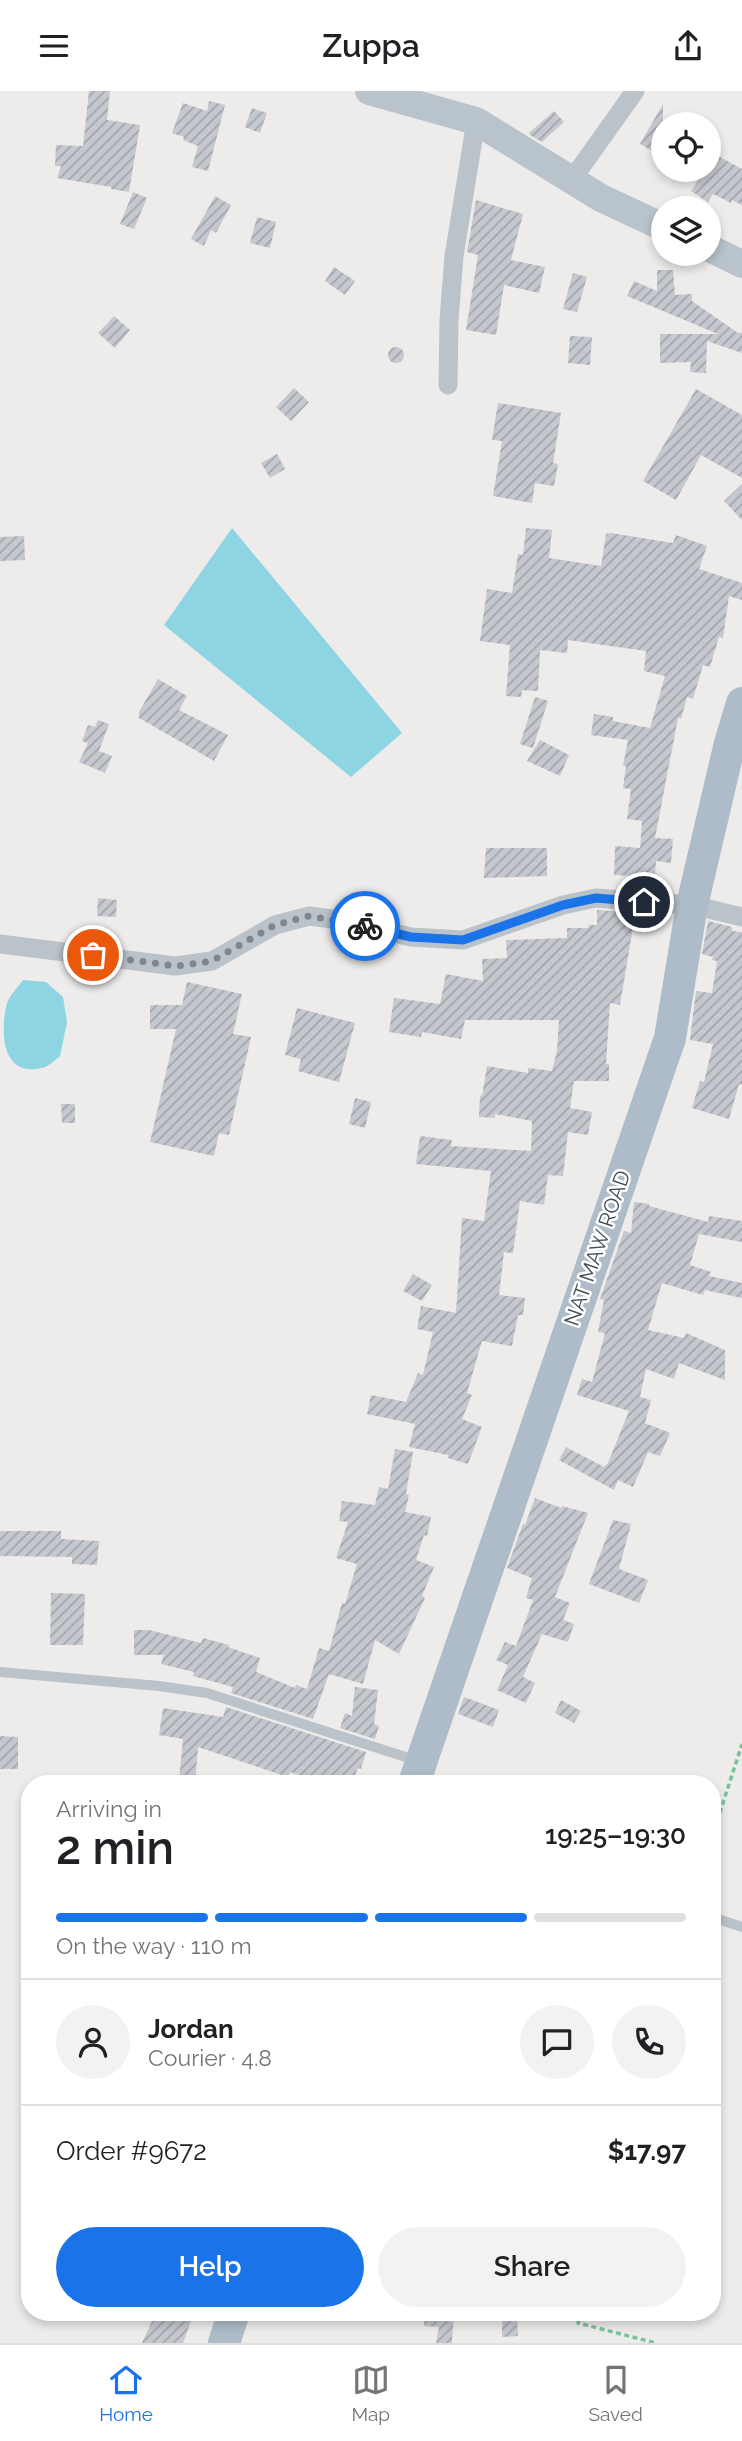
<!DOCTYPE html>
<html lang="en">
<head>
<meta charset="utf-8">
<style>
	body { margin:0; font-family:Raleway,sans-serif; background:#f2f2f2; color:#202124; height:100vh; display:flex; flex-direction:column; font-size:26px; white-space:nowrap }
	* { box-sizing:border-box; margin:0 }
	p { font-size:23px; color:#757577 }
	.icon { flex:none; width:38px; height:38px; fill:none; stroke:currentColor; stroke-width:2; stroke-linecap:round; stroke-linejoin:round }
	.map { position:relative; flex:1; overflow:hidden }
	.sheet { position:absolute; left:21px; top:1684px; width:700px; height:546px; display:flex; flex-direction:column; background:#fff; border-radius:28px; box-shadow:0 4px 10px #0003 }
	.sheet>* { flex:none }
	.controls { position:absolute; left:651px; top:21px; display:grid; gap:14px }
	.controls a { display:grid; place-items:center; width:70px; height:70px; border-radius:50%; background:#fff; box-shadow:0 4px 10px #0003; font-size:35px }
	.pin { position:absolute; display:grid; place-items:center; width:60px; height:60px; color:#fff; margin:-30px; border:4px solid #fff; border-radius:50%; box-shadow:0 2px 7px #0007 }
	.courier { position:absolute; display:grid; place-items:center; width:70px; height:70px; margin:-35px; border:5px solid #1a73e8; border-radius:50%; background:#fff; color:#222; box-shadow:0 2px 9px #0007 }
	.summary em { font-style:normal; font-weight:600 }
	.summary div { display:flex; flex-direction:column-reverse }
	.summary { display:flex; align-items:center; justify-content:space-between; height:119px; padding:0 35px }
	h1 { font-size:46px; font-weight:600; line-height:52px }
	.bar { display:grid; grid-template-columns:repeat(4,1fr); gap:10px 7px; align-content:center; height:84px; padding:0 35px }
	.bar i { height:9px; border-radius:5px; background:#e0e0e0 }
	.bar .current { background:#1a73e8 }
	.bar p { grid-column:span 4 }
	.line { display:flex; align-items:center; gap:18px; padding:0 35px; border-top:2px solid #e0e0e0 }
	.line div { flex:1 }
	.round { display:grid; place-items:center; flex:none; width:74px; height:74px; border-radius:37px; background:#f2f2f2 }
	.primary-button { display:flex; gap:14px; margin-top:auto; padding:14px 35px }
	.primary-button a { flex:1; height:80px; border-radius:42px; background:#1a73e8; color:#fff; font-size:28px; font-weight:600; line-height:80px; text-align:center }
	.primary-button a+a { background:#f2f2f2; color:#202124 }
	header { display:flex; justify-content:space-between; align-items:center; height:91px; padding:0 35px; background:#fff; font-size:32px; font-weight:600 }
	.dock { display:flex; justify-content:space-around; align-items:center; height:98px; border-top:2px solid #e0e0e0; background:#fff; font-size:19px; color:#757577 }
	.dock a { display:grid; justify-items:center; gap:4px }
	.dock .current { color:#1a73e8 }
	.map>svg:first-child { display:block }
</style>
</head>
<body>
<header><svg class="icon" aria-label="menu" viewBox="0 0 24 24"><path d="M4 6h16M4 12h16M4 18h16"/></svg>Zuppa<svg class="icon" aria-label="share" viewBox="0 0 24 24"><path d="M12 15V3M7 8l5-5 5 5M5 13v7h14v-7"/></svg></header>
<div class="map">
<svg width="742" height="2252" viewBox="0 0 742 2252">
	<defs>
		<pattern id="building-hatch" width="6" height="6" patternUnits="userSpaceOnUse" patternTransform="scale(1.75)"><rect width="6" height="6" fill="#c5c8ce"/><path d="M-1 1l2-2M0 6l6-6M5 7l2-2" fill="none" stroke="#a2a5aa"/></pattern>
	</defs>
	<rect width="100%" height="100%" fill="#eeebeb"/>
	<!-- water -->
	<path fill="#8dd5e2" d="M232 437 402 642 351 686 164 534Z
		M23 889 46 891 63 906 67 931 60 965C55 969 48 976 42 977 1 987 0 940 7 912 10 904 18 896 23 889Z"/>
	<!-- building -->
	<path fill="url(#building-hatch)" d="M89 0H110L107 29 140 34 129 101 111 98V96L57 87 61 75H55L56 54 83 55Z
		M209 10 225 14 208 80 192 76 198 55 183 49 184 46 172 42 183 12 207 20Z
		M663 13V66L640 53Z
		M252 17 267 22 260 42 245 36Z
		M554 20 564 31 542 51 530 44 529 42Z
		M709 60 742 78V114L732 109 731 112 713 103 708 111 691 100 705 79H709Z
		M133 101 147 107 134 138 120 133Z
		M215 105 231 114 216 142 211 139 204 155 191 148Z
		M476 109 523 123 511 169 545 176 539 202 504 194 496 244 466 239 478 164 467 161Z
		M257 126 276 131 270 157 250 152Z
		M334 176 355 190 345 204 325 190Z
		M657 179H673L675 204 692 203V210L738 242H742V262L707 250 706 282 690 281 691 271 660 272V243H718L627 205 634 190 657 200Z
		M573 182 587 186 577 221 563 218Z
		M114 225 130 239 115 257 98 242Z
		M570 245 592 246 590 274 568 272Z
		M388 264a8 8 0 1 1 16 0a8 8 0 1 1-16 0Z
		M294 297 309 311 291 330 276 316Z
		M696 298 742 324V387L701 364 676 409 643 390Z
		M498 312 561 322 553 372 558 373 554 395 535 392 532 412 493 405 502 350 492 349Z
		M277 363 285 378 270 387 261 372Z
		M742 393V429L724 410Z
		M526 437 552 439 549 467 601 475 606 443 611 442 673 452 676 444 707 455 699 478 742 492V509L729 505 723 547 719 546 710 576 703 574 693 608 687 606 681 628 678 627 655 747 673 748 671 772 656 770 655 786 614 784 615 755 640 757 642 730 627 728 631 698 623 697 626 675H623L628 649 591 644 594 623 613 626V630L650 637 665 585 644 580 646 560 568 549 567 562 540 559 538 600 522 599 521 606 506 605 510 554 480 550 487 498 512 502 518 463 523 464Z
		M24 445 25 469 0 470V446Z
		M158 588 187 605 179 619 228 644 214 670 139 627V621Z
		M535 606 548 610 533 657 520 653Z
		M98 629 109 633 99 660 112 665 105 682 79 671 88 652 82 650 88 634 95 636Z
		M540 649 569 664 560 685 527 670Z
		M486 757H547V785L484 787Z
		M98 807 117 809 116 826 97 825Z
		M597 819 645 823 644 836H633L620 914 610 912 606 973H609V990H574L570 1017 592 1021 588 1044 568 1041 563 1085 548 1084 544 1114 520 1110 513 1162 504 1161 499 1204 525 1207 523 1224H518L512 1255 482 1250 467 1302 472 1304 462 1328 482 1336 468 1373 448 1367V1364L409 1356 415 1333 367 1323 371 1304 406 1311 418 1282 423 1284 433 1241 417 1238 421 1215 456 1222 462 1127 484 1130 491 1080 416 1073 420 1045 452 1049 451 1055 531 1060 532 1030 495 1023V1027L479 1026 480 1004 482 1005 487 975 528 982V977L552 980 557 960 559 929H465L461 948 422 941 421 946 389 941 394 907 440 913 446 883 483 890 482 868 507 867 506 849 567 847V837H588L589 834H597Z
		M708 830 732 836V840L742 841V994L739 993 729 1028 692 1017 700 990 704 991 713 953 690 949 696 900 712 902 717 870 712 869 713 866 702 863Z
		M187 891 242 903 233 943 251 946 229 1044 219 1042 214 1065 150 1051 176 938H150V914H182Z
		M297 917 355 932 339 991 298 980 301 968 285 964Z
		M355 1007 371 1011 365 1037 349 1033Z
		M61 1013H75V1032H62Z
		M634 1111 649 1113V1115L708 1131 709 1125 742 1130V1151L699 1143 690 1174 711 1181 709 1185 742 1192V1207L705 1199 703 1204 662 1192 648 1239 684 1247 686 1242 725 1259V1289L679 1272 674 1288 646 1278 640 1306 651 1309 645 1332 670 1342 660 1365 648 1361 633 1396 618 1389 614 1399 559 1369 566 1356 604 1376 608 1372 629 1320 577 1304 582 1288 592 1291 605 1242 598 1241 604 1209 600 1208 624 1140 631 1142Z
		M413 1183 432 1194 422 1210 403 1200Z
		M395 1358 413 1361 406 1403 409 1404 405 1421 431 1426 427 1445 424 1444 416 1469 434 1476 422 1505 425 1507 399 1563 375 1549 363 1593 329 1583 313 1628 231 1602 233 1596 193 1585 194 1581 161 1573 164 1564H134V1539H149L201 1552 203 1547 229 1554 228 1556 260 1567 256 1581 295 1597 296 1594 307 1598 319 1557 329 1560 342 1512 345 1513 357 1473 336 1467 348 1431 339 1430 342 1410 375 1414 379 1396 388 1398Z
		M535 1407 561 1417 562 1415 588 1422 555 1506 570 1512 563 1529 574 1533 568 1551 542 1543 523 1586 535 1592 526 1612 497 1599 508 1574 496 1569 505 1551 516 1555 533 1509 526 1507 532 1487 507 1477 523 1433 525 1434Z
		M613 1429 631 1433 619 1478 648 1489 639 1512 589 1493Z
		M0 1440H61V1448L99 1450 97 1474 72 1473V1466L0 1465Z
		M51 1502 85 1503 83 1554H50Z
		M355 1596 378 1599 374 1633 379 1635 375 1648 340 1637 345 1622 352 1625Z
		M464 1606 499 1619 493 1636 458 1623Z
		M561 1609 581 1620 574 1632 555 1622Z
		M226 1616 366 1661 361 1678 358 1677 352 1692H324L290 1681 288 1686 198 1656 195 1692 179 1690 183 1648 159 1644 163 1617 223 1626Z
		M0 1645 18 1646V1678H0Z
		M156 2221H194L183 2252H142Z
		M425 2221H454L452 2252H436L439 2236 424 2235Z
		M517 2229 518 2245 502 2246V2230Z"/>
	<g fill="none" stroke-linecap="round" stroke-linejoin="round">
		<!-- path -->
		<path stroke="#78c39a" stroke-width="3.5" stroke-dasharray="5 3.5" stroke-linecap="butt" d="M712 1746 742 1653
			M582 2221 578 2232 656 2252"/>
		<!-- service -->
		<path stroke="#bac3ca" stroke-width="10" d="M0 1581 159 1595 207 1602 418 1670
			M712 1826 742 1836"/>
		<!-- minor -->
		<path stroke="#bac3ca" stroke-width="19" d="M571 90 635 0
			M448 294 449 229 454 165 476 30
			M0 853 175 875 212 870 275 834 309 825 340 829 411 846 463 849 563 814 596 807 692 814 742 826"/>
		<!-- secondary -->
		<path stroke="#b8c3cc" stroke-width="28" d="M369 0 476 30 601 107 663 136
			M709 157 742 173"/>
		<!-- primary -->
		<path stroke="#adbcc8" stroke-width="32" d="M414 1692 670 947 692 814 730 652 742 612
			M224 2252 234 2221"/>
	</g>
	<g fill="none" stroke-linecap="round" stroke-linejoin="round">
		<!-- done -->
		<path stroke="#80868b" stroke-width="7" stroke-dasharray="0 12.6" d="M93 864 176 875 212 870 275 834 309 825 365 835"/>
		<!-- route -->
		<path stroke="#1a73e8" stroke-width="9" d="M365 835 411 846 463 849 563 814 596 807 644 811"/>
	</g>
	<g text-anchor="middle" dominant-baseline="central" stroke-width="5" stroke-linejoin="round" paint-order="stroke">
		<!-- street labels -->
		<g font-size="21" fill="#454f57" stroke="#fff">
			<text transform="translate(597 1157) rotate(-71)">NAT MAW ROAD</text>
		</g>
	</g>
</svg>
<div class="controls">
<a><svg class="icon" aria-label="locate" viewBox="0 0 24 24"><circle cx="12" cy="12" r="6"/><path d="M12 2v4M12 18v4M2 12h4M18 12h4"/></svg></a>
<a><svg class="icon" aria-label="layers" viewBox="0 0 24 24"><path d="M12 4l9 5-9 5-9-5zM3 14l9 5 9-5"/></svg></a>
</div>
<div class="pin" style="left:93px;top:864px;background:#ea580c"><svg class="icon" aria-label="bag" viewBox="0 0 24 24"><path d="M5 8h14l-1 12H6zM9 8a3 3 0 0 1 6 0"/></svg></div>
<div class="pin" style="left:644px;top:811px;background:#1f2937"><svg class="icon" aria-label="home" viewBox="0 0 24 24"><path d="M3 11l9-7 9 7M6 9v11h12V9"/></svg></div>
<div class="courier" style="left:365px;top:835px"><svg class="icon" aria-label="bike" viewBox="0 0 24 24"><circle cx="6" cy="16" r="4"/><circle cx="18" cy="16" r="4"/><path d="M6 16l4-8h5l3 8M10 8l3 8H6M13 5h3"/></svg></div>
<section class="sheet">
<div class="summary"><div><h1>2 min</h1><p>Arriving in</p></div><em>19:25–19:30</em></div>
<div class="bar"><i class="current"></i><i class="current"></i><i class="current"></i><i></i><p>On the way · 110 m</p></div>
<div class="line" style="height:126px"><a class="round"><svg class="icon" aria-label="person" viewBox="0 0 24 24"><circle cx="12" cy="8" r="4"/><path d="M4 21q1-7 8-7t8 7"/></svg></a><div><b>Jordan</b><p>Courier · 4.8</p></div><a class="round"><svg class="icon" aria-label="chat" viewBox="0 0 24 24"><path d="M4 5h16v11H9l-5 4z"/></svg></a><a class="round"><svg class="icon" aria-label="phone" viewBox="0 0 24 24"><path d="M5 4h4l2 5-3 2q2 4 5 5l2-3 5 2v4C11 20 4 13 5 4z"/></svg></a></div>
<div class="line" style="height:91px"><div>Order #9672</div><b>$17.97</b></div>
<div class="primary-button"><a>Help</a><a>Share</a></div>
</section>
</div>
<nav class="dock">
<a class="current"><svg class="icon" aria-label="home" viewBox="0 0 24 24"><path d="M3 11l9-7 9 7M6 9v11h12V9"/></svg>Home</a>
<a><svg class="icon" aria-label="map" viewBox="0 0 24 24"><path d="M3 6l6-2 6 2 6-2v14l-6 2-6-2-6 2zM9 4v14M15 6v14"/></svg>Map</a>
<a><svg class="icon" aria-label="saved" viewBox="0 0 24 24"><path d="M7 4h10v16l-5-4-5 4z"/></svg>Saved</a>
</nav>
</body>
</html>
